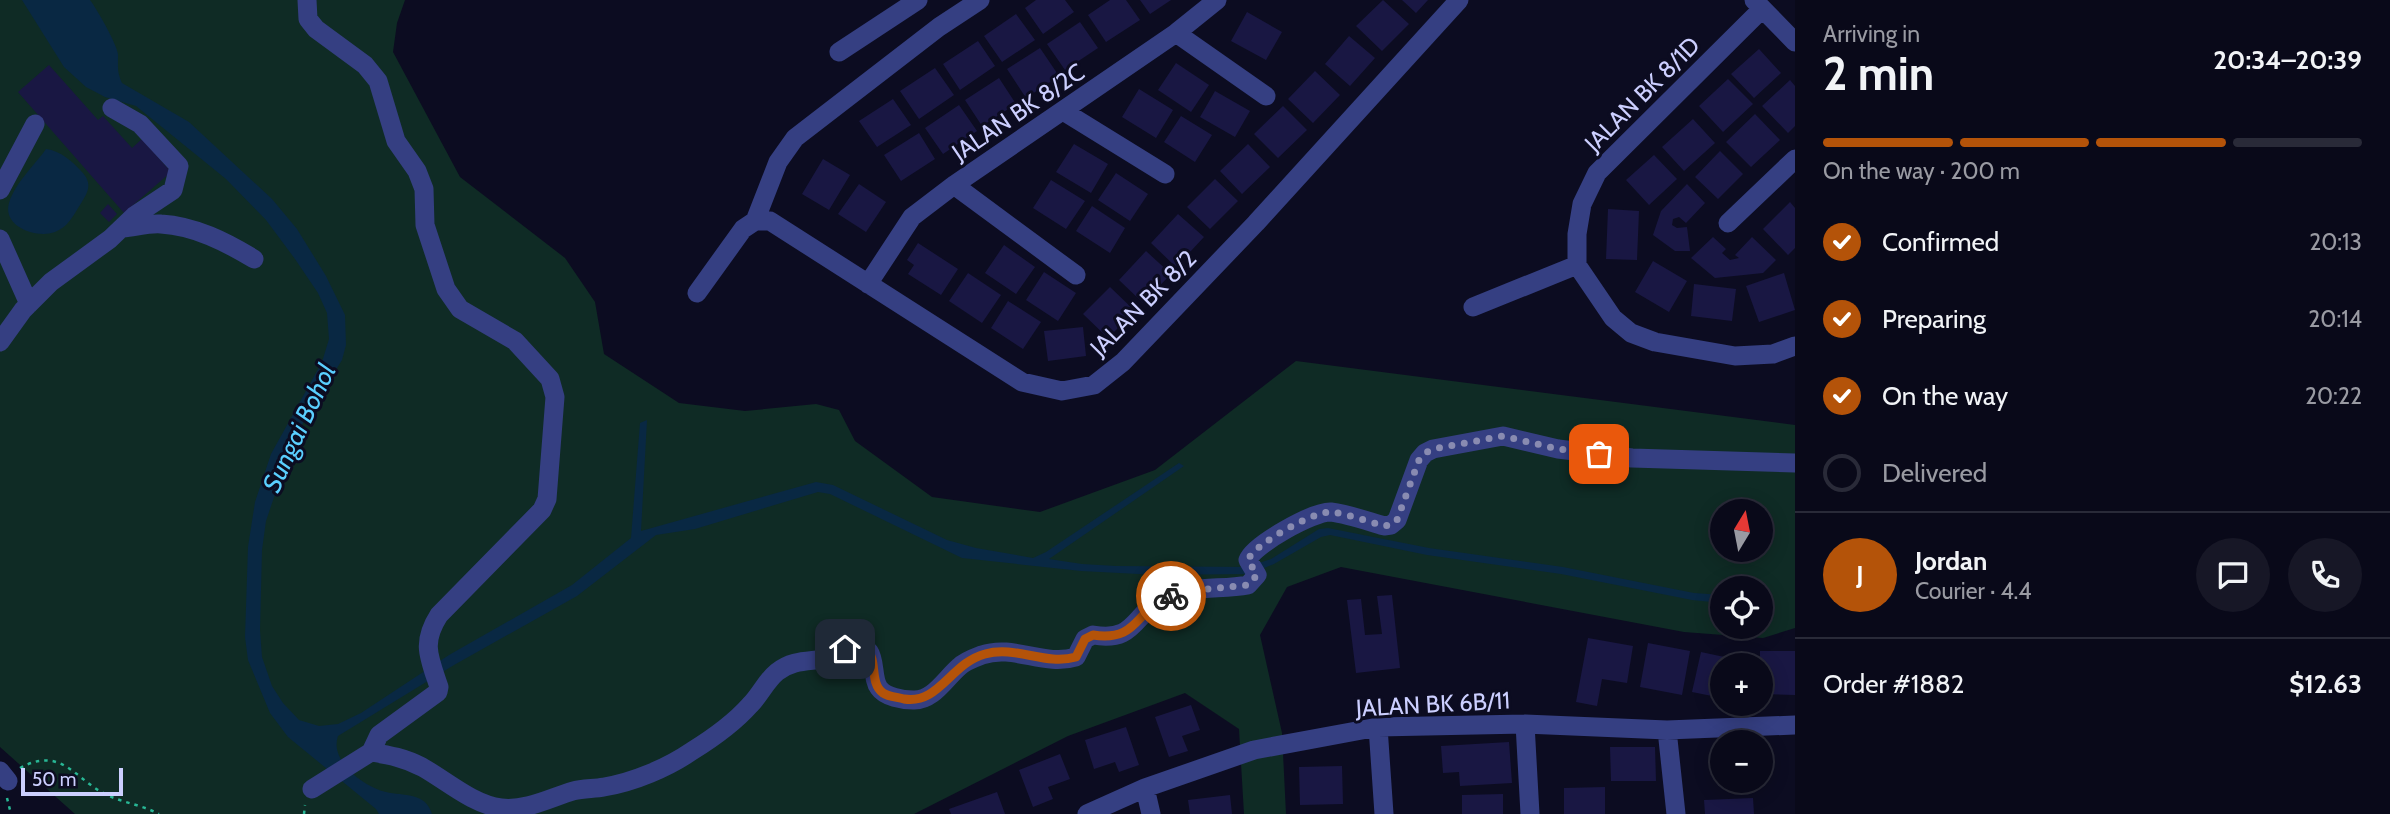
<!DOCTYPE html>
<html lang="en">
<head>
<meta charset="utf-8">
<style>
	body { margin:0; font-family:Cabin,sans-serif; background:#171726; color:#f1f3f6; height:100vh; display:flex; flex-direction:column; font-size:26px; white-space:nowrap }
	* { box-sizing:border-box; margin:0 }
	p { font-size:23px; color:#999aa2 }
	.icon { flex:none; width:38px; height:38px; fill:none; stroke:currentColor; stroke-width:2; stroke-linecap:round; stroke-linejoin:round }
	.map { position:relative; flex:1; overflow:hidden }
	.details { display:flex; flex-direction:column; background:#090919; width:595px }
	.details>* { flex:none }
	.needle { width:46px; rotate:10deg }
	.buttons { position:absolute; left:1710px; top:499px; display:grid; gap:14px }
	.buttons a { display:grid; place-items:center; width:63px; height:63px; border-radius:50%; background:#090919; box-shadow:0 4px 18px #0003,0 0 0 2px #292a38; font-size:35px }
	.scale { position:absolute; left:21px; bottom:18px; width:102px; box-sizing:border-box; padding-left:7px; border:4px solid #cccfff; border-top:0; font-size:19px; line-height:24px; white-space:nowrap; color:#cccfff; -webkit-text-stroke:5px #0c0c21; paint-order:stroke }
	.pin { position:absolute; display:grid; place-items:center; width:60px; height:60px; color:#fff; margin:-30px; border-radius:14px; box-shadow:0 4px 10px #0006 }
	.courier { position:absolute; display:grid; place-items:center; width:70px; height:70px; margin:-35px; border:5px solid #b45309; border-radius:50%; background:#fff; color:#222; box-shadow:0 2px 9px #0007 }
	.overview em { font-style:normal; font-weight:700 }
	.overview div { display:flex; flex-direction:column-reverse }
	.overview { display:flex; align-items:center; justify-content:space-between; height:119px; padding:0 28px }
	h1 { font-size:46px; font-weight:700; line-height:52px }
	.bar { display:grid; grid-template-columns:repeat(4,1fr); gap:10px 7px; align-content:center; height:84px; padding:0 28px }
	.bar i { height:9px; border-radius:5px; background:#292a38 }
	.bar .selected { background:#b45309 }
	.bar p { grid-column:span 4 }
	.line { display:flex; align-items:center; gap:18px; padding:0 28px; border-top:2px solid #292a38 }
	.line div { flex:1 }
	.round { display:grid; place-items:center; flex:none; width:74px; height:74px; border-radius:37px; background:#171726 }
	ol { padding:0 28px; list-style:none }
	li { display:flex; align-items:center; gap:21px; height:77px }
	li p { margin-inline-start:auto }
	li .icon { padding:7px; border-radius:50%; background:#b45309; color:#fff; stroke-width:4 }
	li:last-child { color:#999aa2 }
	li i { width:38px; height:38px; border:4px solid #292a38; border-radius:50% }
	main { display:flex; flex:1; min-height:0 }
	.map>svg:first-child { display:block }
</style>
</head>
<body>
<main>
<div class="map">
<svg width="1795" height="814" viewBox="0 0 1795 814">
	<rect width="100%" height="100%" fill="#0c0c21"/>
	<!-- green -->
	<path fill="#0f2b25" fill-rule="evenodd" d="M0 0H405L397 23 393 52 460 177 565 258 595 302 604 354 679 403 745 411 816 404 839 410 855 441 932 497 1040 512 1155 470 1296 361 1795 425V628L1763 638 1684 632 1341 567 1287 587 1260 635 1282 733 1286 814H1244L1239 729 1185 693 1068 736 914 814H75L0 747ZM1722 511H1760V550H1722ZM1722 588H1760V626H1722Z"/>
	<!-- water -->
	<path fill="#092843" d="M22 0H90C97 9 118 46 118 55 118 66 117 72 122 83L189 122 272 199 297 229 326 276 345 315 346 345 342 360 305 419 290 450 266 521 262 550 260 630 262 657 272 686 283 703 299 720 319 726 338 724 361 713 449 655 572 585 631 538 640 423 647 420 641 531 816 482 833 485 947 540 976 548 1033 558 1046 552 1179 463 1184 466 1049 559 1082 564 1116 566 1247 567 1271 559 1319 529 1328 528 1429 548 1563 567 1694 593 1722 595V603L1692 600 1561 574 1427 555 1330 535 1321 537 1274 564 1250 574 1158 575 1081 571 962 558 830 494 818 492 695 529 656 535 577 596 454 665 338 736C329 761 364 787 386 792 403 796 426 792 432 814H379L376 809 288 737 270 713 248 660 245 637 248 547 255 502 271 454 322 362 329 339 327 313 318 293 295 259 266 220 226 179 136 106 105 97 86 87 64 67Z
		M46 149C61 151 72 161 82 172 93 184 88 192 80 205 73 216 68 227 55 232 37 239 2 227 9 203 15 183 34 166 46 149Z"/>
	<!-- building -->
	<path fill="#191743" d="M1036 0H1065L1074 12 1043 34 1025 8Z
		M1110 0H1126L1140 20 1106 42 1088 15Z
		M1140 0H1171L1150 14Z
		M1383 0 1409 24 1382 51 1356 26Z
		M1402 0H1428L1416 13Z
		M1247 12 1282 32 1266 60 1231 41Z
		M1016 14 1035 40 1002 62 984 36Z
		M1080 22 1098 48 1065 70 1047 44Z
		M1349 36 1375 58 1350 86 1325 64Z
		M978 41 995 66 960 90 943 64Z
		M1040 48 1059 76 1026 98 1007 69Z
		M1759 49 1781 73 1754 98 1731 74Z
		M1176 63 1209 85 1191 112 1158 90Z
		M49 65 98 120 103 116 132 148 142 139 171 172 124 213 18 92Z
		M935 68 954 95 919 119 900 91Z
		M1315 71 1340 95 1313 123 1288 99Z
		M999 78 1016 104 982 126 965 100Z
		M1728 79 1753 104 1723 132 1699 106Z
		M1790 80 1795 86V126L1788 133 1762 106Z
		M1139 89 1173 110 1156 138 1122 117Z
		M1215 91 1250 111 1235 137 1200 117Z
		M893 99 911 125 877 147 859 121Z
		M959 105 977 131 943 154 925 128Z
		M1283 106 1307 130 1278 158 1254 134Z
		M1755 114 1780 140 1751 167 1726 142Z
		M1181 116 1212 135 1195 162 1164 142Z
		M1693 119 1715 143 1684 171 1662 147Z
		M919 133 935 159 901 181 884 155Z
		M1074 144 1108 164 1091 193 1056 172Z
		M1248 144 1270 167 1242 194 1220 171Z
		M1720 151 1743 174 1718 199 1695 177Z
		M1654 155 1677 179 1649 205 1626 180Z
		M823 159 850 175 829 210 802 194Z
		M1116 173 1148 194 1130 221 1098 200Z
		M1215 179 1238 201 1210 229 1187 207Z
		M1051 180 1085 201 1066 229 1033 208Z
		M859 184 886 202 866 232 838 214Z
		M1687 184 1705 203 1686 223 1679 217 1673 219 1672 225 1677 228 1687 227 1690 251H1675L1653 235 1661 211Z
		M1790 202 1795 208V248L1788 255 1763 229Z
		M108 204 117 214 109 222 100 213Z
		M1092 206 1125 228 1110 253 1076 231Z
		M1608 209 1639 211 1637 260 1606 259Z
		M1178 214 1204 237 1176 267 1151 243Z
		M1713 237 1726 249 1722 253 1730 260 1739 258 1735 255 1752 237 1776 260 1763 273 1715 278 1691 258Z
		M918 243 958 269 941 295 908 274 914 265 907 260Z
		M1004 245 1035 267 1016 294 985 273Z
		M1146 251 1171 274 1143 303 1119 280Z
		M1653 261 1687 281 1669 312 1635 292Z
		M1044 272 1076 293 1058 321 1026 300Z
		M968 273 1001 295 982 323 949 301Z
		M1784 273 1795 310 1759 322 1746 286Z
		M1694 284 1736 289 1732 321 1691 316Z
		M1110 287 1135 311 1108 338 1083 314Z
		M1008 301 1041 322 1023 349 991 328Z
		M1083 327 1086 356 1048 361 1044 331Z
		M1392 595 1400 668 1356 673 1347 600 1361 599 1365 635 1382 634 1377 596Z
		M1588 638 1633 646 1627 683 1602 679 1597 706 1576 702Z
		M1648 643 1690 651 1682 695 1640 687Z
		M1760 651H1795V695L1760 694Z
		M1701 652 1743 661 1742 665H1722V698L1692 692Z
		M1191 705 1200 730 1182 736 1188 751 1169 757 1155 717Z
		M1126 727 1139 765 1119 772 1115 762 1094 769 1085 740Z
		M1509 742 1512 783 1460 786 1459 772 1443 773 1441 746Z
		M1610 747H1655L1656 781H1611Z
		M1060 754 1070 779 1048 787 1053 799 1033 807 1019 770Z
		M1342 766 1343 804 1300 805 1299 767Z
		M1605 787V814H1564V788Z
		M997 792 1005 814H951L949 809Z
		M1503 794V814H1462V795Z
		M1230 795 1232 814H1190L1188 800Z
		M1753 798 1754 814H1705L1704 800Z"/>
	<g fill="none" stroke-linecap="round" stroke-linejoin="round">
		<!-- path -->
		<path stroke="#28b795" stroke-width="2.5" stroke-dasharray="3.5 5" stroke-linecap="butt" d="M20 768C62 745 75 780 107 795 124 803 142 805 159 814
			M7 798 11 814
			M304 814 305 805"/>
		<!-- minor -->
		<path stroke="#353f82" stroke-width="19" d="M307 0 308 19 316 29 365 65 378 81 396 141 417 171 424 189 425 225 446 289 460 309 515 341 550 379 555 397 547 499 542 510 439 615C421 643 429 657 439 687L438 692 379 735 371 752 312 789
			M1754 0 1795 42
			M1762 9 1597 173 1582 204 1577 234V265L1613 318 1631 333 1655 342 1735 356 1773 354 1795 346
			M1176 33 1266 96
			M839 52 918 0
			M1063 111 1165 174
			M954 185 1076 275
			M0 190 35 124
			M755 221H770L1022 382 1062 391 1094 385 1123 362 1256 223 1459 0
			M755 221 778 162 795 138 939 27 980 0
			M1728 223 1795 159
			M123 228C135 227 149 223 161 224 195 226 226 242 254 259
			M0 239 29 304
			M868 284 912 217 954 185 1176 33 1217 0
			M697 293 743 229 755 221
			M1473 307 1577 265
			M0 342 23 310 51 282 110 239 134 216 173 190 179 166 140 124 112 108
			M1525 724 1530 814
			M1378 727 1384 814
			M1667 730 1676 814
			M371 752C389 755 405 758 422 767 447 781 472 804 501 808 526 811 550 798 573 791 583 788 594 789 604 787 634 782 667 768 692 751 713 738 734 723 750 705 760 695 766 681 777 672 797 656 818 664 837 655 843 653 845 649 851 647 881 641 869 675 879 688 885 697 903 700 913 700 933 701 945 679 959 667 965 661 974 658 982 655 1014 644 1044 667 1076 657L1085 639 1093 635C1137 643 1133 612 1166 597 1192 585 1221 590 1248 585L1257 575 1248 560C1253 545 1314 511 1331 512 1348 514 1367 521 1384 526L1391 525 1397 520 1419 460 1425 453 1433 449 1503 436 1558 449 1632 458 1795 463
			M0 771 8 781
			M1145 788 1151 814
			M1087 814 1145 788 1254 750 1378 727 1525 724 1667 730 1795 725"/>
	</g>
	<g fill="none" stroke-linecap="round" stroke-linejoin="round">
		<!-- done -->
		<path stroke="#898bb1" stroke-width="7" stroke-dasharray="0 12.6" d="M1171 596 1187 591 1248 585 1257 575 1248 560C1253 545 1314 511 1331 512 1348 514 1367 521 1384 526L1391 525 1397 520 1419 460 1425 453 1433 449 1503 436 1558 449 1599 454"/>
		<!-- route -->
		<path stroke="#b45309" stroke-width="9" d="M845 649C887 638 864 680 883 693 889 697 897 697 904 699 939 705 951 663 985 654 1016 645 1045 666 1076 657L1085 639 1093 635C1140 642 1134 609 1171 596"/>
	</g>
	<g text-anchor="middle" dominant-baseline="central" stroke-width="6" stroke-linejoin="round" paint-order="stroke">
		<!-- street labels -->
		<g font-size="24" fill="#cccfff" stroke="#0c0c21">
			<text transform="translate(1642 94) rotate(-45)">JALAN BK 8/1D</text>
			<text transform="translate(1018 112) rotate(-34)">JALAN BK 8/2C</text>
			<text transform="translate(1143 303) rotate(-45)">JALAN BK 8/2</text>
			<text transform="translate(1433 704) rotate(-3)">JALAN BK 6B/11</text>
		</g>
		<!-- water labels -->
		<g font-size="26" font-style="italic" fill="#5acfff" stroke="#0c0c21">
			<text transform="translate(299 428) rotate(-65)">Sungai Bohol</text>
		</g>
	</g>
</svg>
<div class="buttons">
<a><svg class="needle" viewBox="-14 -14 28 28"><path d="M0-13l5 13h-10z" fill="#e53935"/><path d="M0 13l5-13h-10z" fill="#999aa2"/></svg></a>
<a><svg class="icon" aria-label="locate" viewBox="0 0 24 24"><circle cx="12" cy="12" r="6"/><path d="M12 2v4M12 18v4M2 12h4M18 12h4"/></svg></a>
<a>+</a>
<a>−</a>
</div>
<div class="scale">50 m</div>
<div class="pin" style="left:1599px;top:454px;background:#ea580c"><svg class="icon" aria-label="bag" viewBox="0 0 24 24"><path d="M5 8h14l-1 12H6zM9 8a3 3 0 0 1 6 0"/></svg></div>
<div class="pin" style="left:845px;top:649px;background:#1f2937"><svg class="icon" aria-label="home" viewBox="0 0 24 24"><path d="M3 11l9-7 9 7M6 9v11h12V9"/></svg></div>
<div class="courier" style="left:1171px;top:596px"><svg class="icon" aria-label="bike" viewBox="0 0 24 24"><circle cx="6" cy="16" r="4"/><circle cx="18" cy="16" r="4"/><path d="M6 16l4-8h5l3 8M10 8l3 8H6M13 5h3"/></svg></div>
</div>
<section class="details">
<div class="overview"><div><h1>2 min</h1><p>Arriving in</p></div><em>20:34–20:39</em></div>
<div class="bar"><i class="selected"></i><i class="selected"></i><i class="selected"></i><i></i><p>On the way · 200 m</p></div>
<ol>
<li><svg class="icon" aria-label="check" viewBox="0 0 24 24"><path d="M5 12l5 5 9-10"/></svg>Confirmed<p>20:13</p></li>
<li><svg class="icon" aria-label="check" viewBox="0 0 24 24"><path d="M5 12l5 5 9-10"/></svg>Preparing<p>20:14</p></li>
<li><svg class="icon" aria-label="check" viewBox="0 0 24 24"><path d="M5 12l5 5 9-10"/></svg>On the way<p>20:22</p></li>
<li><i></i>Delivered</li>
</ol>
<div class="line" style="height:126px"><b class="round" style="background:#b45309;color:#fff">J</b><div><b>Jordan</b><p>Courier · 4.4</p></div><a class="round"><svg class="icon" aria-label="chat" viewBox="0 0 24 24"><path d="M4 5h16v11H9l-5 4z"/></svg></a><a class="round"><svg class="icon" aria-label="phone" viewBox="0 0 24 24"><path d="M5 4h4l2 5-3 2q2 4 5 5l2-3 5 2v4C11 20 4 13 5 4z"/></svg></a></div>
<div class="line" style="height:91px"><div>Order #1882</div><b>$12.63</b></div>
</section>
</main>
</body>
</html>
